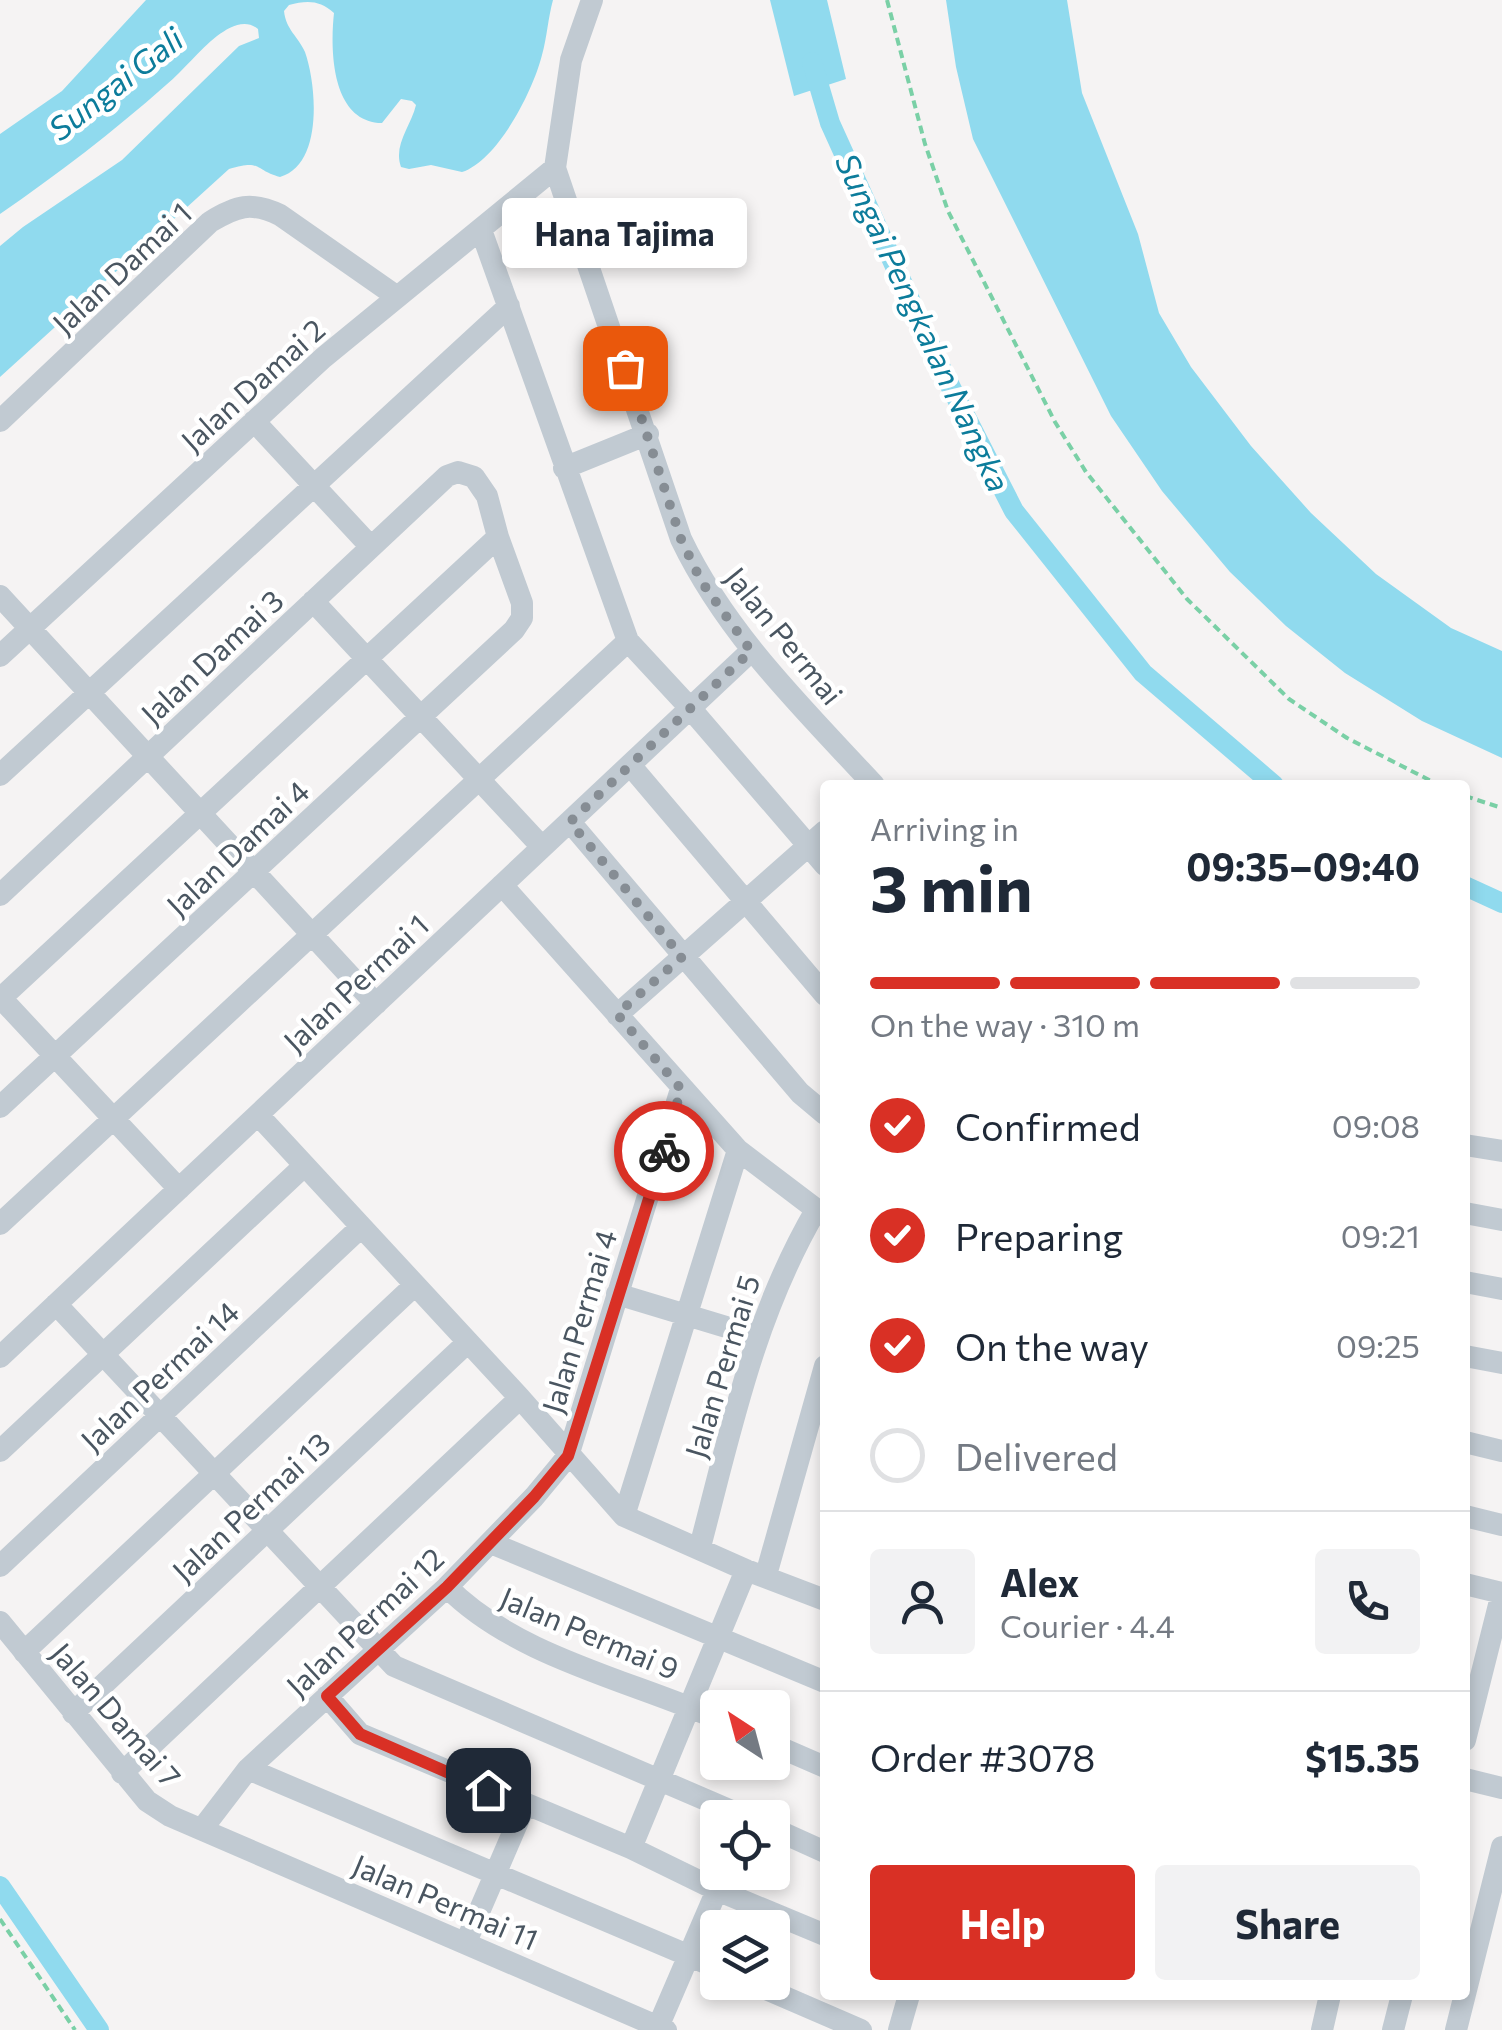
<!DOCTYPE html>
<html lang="en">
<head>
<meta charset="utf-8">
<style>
	body { margin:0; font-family:Commissioner,sans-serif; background:#f2f2f3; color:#1f2937; height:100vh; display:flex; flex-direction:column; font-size:38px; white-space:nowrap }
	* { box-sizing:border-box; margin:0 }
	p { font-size:32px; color:#747a83 }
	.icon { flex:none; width:55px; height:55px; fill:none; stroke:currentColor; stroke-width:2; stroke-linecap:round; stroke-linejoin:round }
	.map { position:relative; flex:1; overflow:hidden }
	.sheet { position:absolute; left:820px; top:780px; width:650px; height:1220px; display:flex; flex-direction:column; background:#fff; border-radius:10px; box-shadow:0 5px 15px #0003 }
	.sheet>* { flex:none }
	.needle { width:65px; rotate:324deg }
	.buttons { position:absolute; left:700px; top:1690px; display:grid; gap:20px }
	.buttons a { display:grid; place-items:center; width:90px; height:90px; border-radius:10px; background:#fff; box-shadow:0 5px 15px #0003; font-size:50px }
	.pin { position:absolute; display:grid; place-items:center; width:85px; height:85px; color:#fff; margin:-42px; border-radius:20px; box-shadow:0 5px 15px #0006 }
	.courier { position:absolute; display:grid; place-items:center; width:100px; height:100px; margin:-50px; border:8px solid #d93025; border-radius:50%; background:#fff; color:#222; box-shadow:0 2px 12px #0007 }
	.bubble { position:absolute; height:70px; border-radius:10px; background:#fff; box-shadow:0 5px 15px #0003; font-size:32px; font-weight:700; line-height:70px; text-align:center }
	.headline em { font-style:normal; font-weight:700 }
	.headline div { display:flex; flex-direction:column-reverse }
	.headline { display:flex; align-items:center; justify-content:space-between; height:170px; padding:0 50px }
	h1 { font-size:65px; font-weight:700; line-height:75px }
	.bar { display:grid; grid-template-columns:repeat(4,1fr); gap:15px 10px; align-content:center; height:120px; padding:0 50px }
	.bar i { height:12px; border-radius:8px; background:#e0e1e3 }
	.bar .current { background:#d93025 }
	.bar p { grid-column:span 4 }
	.line { display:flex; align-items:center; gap:25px; padding:0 50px; border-top:2px solid #e0e1e3 }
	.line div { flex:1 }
	.round { display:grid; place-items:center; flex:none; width:105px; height:105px; border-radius:10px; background:#f2f2f3 }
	ol { padding:0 50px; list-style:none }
	li { display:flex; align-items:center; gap:30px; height:110px }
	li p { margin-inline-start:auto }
	li .icon { padding:10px; border-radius:50%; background:#d93025; color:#fff; stroke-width:4 }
	li:last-child { color:#747a83 }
	li i { width:55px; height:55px; border:5px solid #e0e1e3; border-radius:50% }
	.action { display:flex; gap:20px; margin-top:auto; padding:20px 50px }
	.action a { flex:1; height:115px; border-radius:10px; background:#d93025; color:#fff; font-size:40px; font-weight:700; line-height:115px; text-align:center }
	.action a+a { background:#f2f2f3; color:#1f2937 }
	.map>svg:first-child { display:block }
</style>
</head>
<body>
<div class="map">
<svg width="1502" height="2030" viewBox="0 0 1502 2030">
	<rect width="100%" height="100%" fill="#f5f3f3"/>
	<!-- water -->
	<path fill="#90daee" d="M146 0H553C548 18 547 37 542 55 533 91 498 160 462 172L431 165 409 169 401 167C393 145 411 126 416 105L412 101 401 99 382 123C331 122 330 49 334 13 320 0 307 0 289 5L284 11C286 30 298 36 305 52 317 86 323 165 280 177 254 170 262 159 229 169L0 377V246L23 227 122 160 239 46 259 38 258 29C245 18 229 27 217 36 199 50 184 70 166 85 113 132 58 174 0 214V134L62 91Z
		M770 0H827L846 79 794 96Z
		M946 0H1067L1082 93 1138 234 1159 313 1191 367 1251 446 1311 513 1376 574 1451 628 1502 651V758L1422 721 1345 673 1286 626 1230 572 1162 491 1111 416 973 139 956 67Z"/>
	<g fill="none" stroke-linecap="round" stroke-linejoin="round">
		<!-- canal -->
		<path stroke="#90daee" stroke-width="20" d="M812 62 830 123 940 366 1014 511 1143 673 1274 785
			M1465 886 1502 903
			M0 1886 99 2030"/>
		<!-- path -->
		<path stroke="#7ad0a6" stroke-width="4" stroke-dasharray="8 5" stroke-linecap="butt" d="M887 0 925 144 948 211 1055 422 1086 472 1187 599 1289 699 1347 738 1439 785
			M1465 796 1502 808
			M0 1919 75 2030"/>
		<!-- minor -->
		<path stroke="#c1cad2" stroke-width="22" d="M592 0 571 60 555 168 681 539C727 635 803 708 874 785
			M481 230 628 641 690 708 825 865
			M0 421 210 222C236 206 251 201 280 215L396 296
			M254 421 371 547
			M564 468 648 434
			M0 596 376 1004
			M313 601 542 847
			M0 656 323 358 555 168
			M630 765 825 995
			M0 775 509 306
			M570 822 800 1093 825 1114
			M502 885 738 1150 825 1216
			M0 895 447 476 458 472 474 477 487 496 498 537 522 603V618L514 630 0 1107
			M0 997 179 1189
			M0 999 498 537
			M617 1015 825 831
			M258 1115 520 1398 624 1516 746 1570 825 1600
			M1465 1145 1502 1151
			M1465 1213 1502 1220
			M0 1224 628 641
			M1465 1282 1502 1289
			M617 1294 756 1336
			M56 1304 394 1666 748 1818
			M1465 1356 1502 1363
			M0 1357 751 651
			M1465 1442 1502 1451
			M0 1451 304 1166
			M624 1516 738 1150
			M1465 1516 1502 1525
			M491 1543 825 1682
			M700 1547C731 1429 754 1316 816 1210
			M0 1566 360 1228
			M766 1575 825 1366
			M1465 1584 1502 1593
			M447 1587C515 1656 629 1680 718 1719
			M0 1622 147 1801 170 1816 666 2030
			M24 1652 415 1285
			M327 1696 360 1734 631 1848 717 1890 825 1935
			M73 1713 468 1342
			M1465 1740 1502 1593
			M772 1744 825 1767
			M248 1769 718 1968
			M122 1773 520 1398
			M1465 1779 1502 1788
			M772 1828 825 1852
			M202 1829 248 1769 447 1587 534 1497 568 1456 681 1089
			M631 1848 746 1570
			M466 1942 525 1805
			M750 1982 861 2030
			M658 2027 717 1890
			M899 2030 909 1995
			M1322 2030 1330 1995
			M1393 2030 1402 1995
			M1456 2030 1502 1847"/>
	</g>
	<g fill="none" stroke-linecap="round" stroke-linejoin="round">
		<!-- done -->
		<path stroke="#868d94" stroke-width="10" stroke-dasharray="0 18" d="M625 368 681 539 701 581 751 651 570 822 682 957 617 1014 681 1089 664 1151"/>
		<!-- route -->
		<path stroke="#d93025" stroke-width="12" d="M488 1790 360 1734 327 1696 447 1587 534 1497 568 1456 664 1151"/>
	</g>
	<g text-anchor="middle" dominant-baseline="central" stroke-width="9" stroke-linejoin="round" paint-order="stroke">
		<!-- street labels -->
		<g font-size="30" fill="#4a5661" stroke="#fff">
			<text transform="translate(121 267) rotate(-43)">Jalan Damai 1</text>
			<text transform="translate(252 384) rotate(-42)">Jalan Damai 2</text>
			<text transform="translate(785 635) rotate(51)">Jalan Permai</text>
			<text transform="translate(211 656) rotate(-43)">Jalan Damai 3</text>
			<text transform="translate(237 847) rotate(-43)">Jalan Damai 4</text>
			<text transform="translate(355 982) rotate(-43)">Jalan Permai 1</text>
			<text transform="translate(578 1321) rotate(-73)">Jalan Permai 4</text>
			<text transform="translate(721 1366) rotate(-73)">Jalan Permai 5</text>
			<text transform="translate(159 1375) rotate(-43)">Jalan Permai 14</text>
			<text transform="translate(250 1506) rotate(-43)">Jalan Permai 13</text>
			<text transform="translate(364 1621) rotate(-43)">Jalan Permai 12</text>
			<text transform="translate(590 1632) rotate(23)">Jalan Permai 9</text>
			<text transform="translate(117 1714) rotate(49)">Jalan Damai 7</text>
			<text transform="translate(446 1901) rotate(23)">Jalan Permai 11</text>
		</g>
		<!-- water labels -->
		<g font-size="32" font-style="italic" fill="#0c7c9b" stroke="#fff">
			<text transform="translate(115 83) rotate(-38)">Sungai Gali</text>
			<text transform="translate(924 322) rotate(65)">Sungai Pengkalan Nangka</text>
		</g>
	</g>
</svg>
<div class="buttons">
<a><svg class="needle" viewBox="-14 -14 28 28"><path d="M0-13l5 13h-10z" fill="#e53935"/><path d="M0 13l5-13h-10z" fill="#747a83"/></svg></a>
<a><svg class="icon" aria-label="locate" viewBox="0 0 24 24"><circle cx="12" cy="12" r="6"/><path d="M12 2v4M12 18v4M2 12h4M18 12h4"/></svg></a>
<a><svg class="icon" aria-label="layers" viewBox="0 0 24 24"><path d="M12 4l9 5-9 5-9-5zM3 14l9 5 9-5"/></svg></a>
</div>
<div class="pin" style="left:625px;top:368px;background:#ea580c"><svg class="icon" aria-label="bag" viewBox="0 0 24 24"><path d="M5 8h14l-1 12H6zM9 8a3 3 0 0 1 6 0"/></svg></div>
<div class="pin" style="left:488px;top:1790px;background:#1f2937"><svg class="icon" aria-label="home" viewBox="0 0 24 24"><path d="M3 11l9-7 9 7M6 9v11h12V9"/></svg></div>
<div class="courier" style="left:664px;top:1151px"><svg class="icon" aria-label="bike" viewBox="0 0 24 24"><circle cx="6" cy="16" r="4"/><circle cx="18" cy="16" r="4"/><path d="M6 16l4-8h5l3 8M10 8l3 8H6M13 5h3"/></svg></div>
<div class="bubble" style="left:502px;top:198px;width:245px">Hana Tajima</div>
<section class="sheet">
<div class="headline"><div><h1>3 min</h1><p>Arriving in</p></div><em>09:35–09:40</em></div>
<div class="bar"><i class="current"></i><i class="current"></i><i class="current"></i><i></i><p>On the way · 310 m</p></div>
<ol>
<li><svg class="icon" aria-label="check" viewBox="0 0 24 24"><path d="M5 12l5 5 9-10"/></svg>Confirmed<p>09:08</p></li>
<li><svg class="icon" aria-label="check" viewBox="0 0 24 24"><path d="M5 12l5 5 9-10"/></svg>Preparing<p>09:21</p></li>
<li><svg class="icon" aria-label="check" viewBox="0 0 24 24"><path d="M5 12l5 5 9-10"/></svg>On the way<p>09:25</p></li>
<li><i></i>Delivered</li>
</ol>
<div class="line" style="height:180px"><a class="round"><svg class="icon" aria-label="person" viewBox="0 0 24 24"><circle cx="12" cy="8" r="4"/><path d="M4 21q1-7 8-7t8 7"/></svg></a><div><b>Alex</b><p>Courier · 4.4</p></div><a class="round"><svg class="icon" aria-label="phone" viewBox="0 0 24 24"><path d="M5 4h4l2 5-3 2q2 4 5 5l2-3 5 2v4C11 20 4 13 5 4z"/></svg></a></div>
<div class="line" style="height:130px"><div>Order #3078</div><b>$15.35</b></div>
<div class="action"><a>Help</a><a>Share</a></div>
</section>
</div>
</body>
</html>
